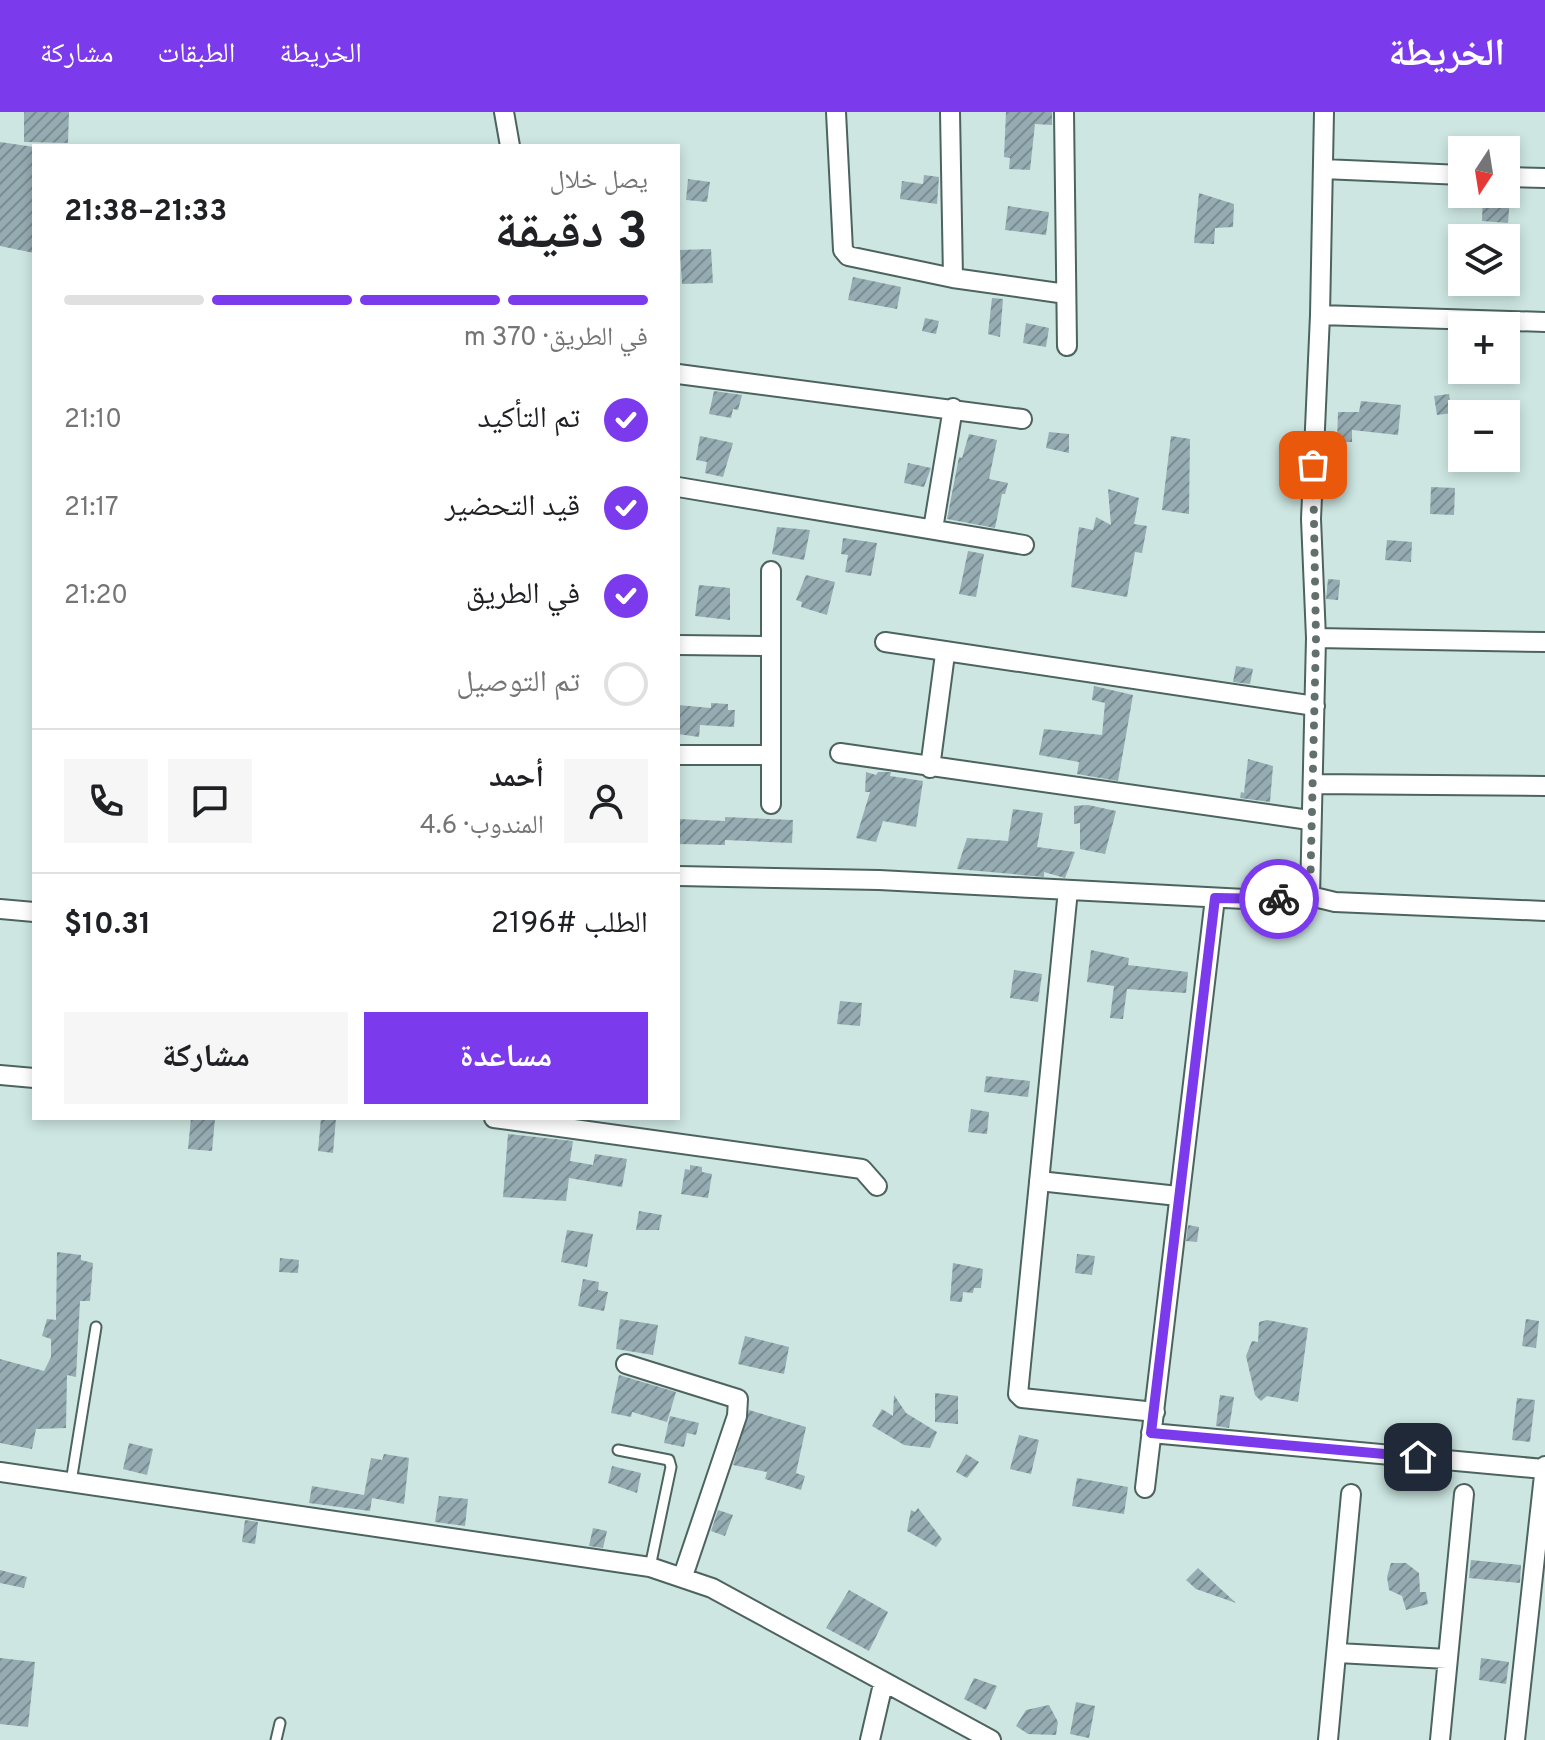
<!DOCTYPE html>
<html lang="ar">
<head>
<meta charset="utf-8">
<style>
	body { margin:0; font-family:Overpass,"Noto Naskh Arabic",sans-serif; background:#f6f6f6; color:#202124; direction:rtl; height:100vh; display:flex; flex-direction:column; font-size:30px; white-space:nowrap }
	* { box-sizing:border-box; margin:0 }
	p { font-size:26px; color:#757577 }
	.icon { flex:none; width:44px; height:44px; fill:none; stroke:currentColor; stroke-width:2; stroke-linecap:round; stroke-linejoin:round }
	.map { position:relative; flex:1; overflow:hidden; direction:ltr }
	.panel { position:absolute; left:32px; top:32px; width:648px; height:976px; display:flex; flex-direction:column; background:#fff; border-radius:0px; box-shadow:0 4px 12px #0003; direction:rtl }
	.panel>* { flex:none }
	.needle { width:52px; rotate:192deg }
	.controls { position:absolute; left:1448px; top:24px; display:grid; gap:16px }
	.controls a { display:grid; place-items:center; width:72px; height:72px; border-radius:0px; background:#fff; box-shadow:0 4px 12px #0003; font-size:40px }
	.pin { position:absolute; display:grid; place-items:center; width:68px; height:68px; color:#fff; margin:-34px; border-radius:16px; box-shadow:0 4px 12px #0006 }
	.courier { position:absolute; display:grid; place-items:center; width:80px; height:80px; margin:-40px; border:6px solid #7c3aed; border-radius:50%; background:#fff; color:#222; box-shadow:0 2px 10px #0007 }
	.head em { font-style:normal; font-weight:700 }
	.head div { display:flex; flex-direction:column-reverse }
	.head { display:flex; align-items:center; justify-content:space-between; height:136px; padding:0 32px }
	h1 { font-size:52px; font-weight:700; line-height:60px }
	.bar { display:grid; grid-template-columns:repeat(4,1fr); gap:12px 8px; align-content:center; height:96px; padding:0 32px }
	.bar i { height:10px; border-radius:6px; background:#e0e0e0 }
	.bar .active { background:#7c3aed }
	.bar p { grid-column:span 4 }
	.line { display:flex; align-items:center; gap:20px; padding:0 32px; border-top:2px solid #e0e0e0 }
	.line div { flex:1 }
	.round { display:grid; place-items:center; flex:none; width:84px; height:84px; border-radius:0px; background:#f6f6f6 }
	ol { padding:0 32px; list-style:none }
	li { display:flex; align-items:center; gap:24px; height:88px }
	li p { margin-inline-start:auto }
	li .icon { padding:8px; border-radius:50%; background:#7c3aed; color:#fff; stroke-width:4 }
	li:last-child { color:#757577 }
	li i { width:44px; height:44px; border:4px solid #e0e0e0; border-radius:50% }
	.button { display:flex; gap:16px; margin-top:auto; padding:16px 32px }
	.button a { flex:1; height:92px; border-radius:0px; background:#7c3aed; color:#fff; font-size:32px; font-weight:700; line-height:92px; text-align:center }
	.button a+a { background:#f6f6f6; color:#202124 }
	header { display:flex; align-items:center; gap:48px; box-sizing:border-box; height:112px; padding:0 40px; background:#7c3aed; color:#fff }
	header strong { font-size:38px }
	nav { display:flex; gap:44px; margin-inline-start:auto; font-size:28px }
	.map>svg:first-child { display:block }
</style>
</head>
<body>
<header>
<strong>الخريطة</strong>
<nav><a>الخريطة</a><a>الطبقات</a><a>مشاركة</a></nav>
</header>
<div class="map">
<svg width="1545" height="1628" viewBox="0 0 1545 1628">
	<defs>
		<pattern id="building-hatch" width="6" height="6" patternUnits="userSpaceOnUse" patternTransform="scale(2)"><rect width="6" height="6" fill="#95acb2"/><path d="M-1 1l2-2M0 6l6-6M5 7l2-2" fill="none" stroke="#7a8c91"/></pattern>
	</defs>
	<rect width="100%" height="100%" fill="#cde6e1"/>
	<!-- building -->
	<path fill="url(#building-hatch)" d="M24 0H69L68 31 24 30Z
		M1006 0H1052V13L1035 12 1030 58 1009 57 1010 46 1004 45Z
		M0 30 34 35V141L0 134Z
		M924 63 939 65 937 92 900 87 902 69 923 72Z
		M688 67 710 70 707 90 686 88Z
		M1199 81 1234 92 1233 115 1215 116 1214 132 1194 131Z
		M1483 83 1510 85 1508 111 1482 109Z
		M1008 94 1049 100 1046 123 1005 118Z
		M711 137 713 171 682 172 680 138Z
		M1462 139V176L1450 177 1449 140Z
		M853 165 901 175 897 197 848 188Z
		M992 186 1003 187 1000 225 988 222Z
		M925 206 939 209 936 222 922 219Z
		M1026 211 1049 216 1046 235 1023 231Z
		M714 279 742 283 738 298 733 297 731 306 709 302Z
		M1449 282 1452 301 1437 303 1434 284Z
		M1361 289 1401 293 1398 323 1352 318V330H1337L1338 300H1359Z
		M1049 320 1069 322V341L1046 336Z
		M969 322 997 328 989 367 1008 371 1005 382H1002L995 416 947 407 959 345 962 346Z
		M700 324 733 331 723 365 705 361 707 350 696 348Z
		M1171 324 1190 327 1189 402 1162 398Z
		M908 351 931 356 924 375 904 371Z
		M1431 375 1455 376 1454 403 1430 402Z
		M1108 377 1139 386 1134 412 1147 414 1142 441 1135 440 1127 485 1071 475 1079 415 1093 418 1096 405 1111 413Z
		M777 415 810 418 804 448 772 442Z
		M843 426 877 431 871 464 845 460 848 443 841 442Z
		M1387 428 1412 430 1411 450 1385 448Z
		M968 439 984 442 976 485 959 482Z
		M806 463 835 470 827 503 801 495 802 490 796 488Z
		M1328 467 1340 468 1338 488 1326 487Z
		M699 473 730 476V508L695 504Z
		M1236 554 1253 557 1250 572 1233 570Z
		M1094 574 1133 583 1118 669 1077 662 1079 650 1039 643 1044 617 1102 623 1105 591 1092 588Z
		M711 591 728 592V598H735L734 615 700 613 699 625 678 622V593L711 596Z
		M1248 647 1273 654 1270 690 1240 686 1241 680 1244 681Z
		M866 660 876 663 878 660H891L890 664 923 669 916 715 883 709 876 730 856 726 870 680H865Z
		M1088 693 1116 699 1105 742 1080 737V711L1074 712V694Z
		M1013 697 1043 701 1037 735 1075 740 1065 766 1044 760V765L957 757 967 726 1008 729Z
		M725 705 793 708 792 731 725 728V733L678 732V707L725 709Z
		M1091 838 1129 846 1128 853 1188 860 1186 881 1127 877 1123 907 1110 906 1114 874 1087 870Z
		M1014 858 1042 862 1038 890 1010 886Z
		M840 889 862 891 860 914 837 912Z
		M986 964 1030 969 1028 985 984 980Z
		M971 997 989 1000 987 1022 968 1020Z
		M191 1006H215L212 1039 188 1037Z
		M321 1006H336L333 1041 318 1039Z
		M508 1022 573 1029 570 1049 593 1053 595 1042 627 1047 622 1075 569 1066 566 1089 503 1085Z
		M690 1053 702 1055V1060L712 1062 708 1086 681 1082 685 1057 690 1058Z
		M639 1099 662 1103 659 1118H636Z
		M1188 1113 1199 1115 1197 1130 1186 1129Z
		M567 1118 593 1122 587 1155 561 1150Z
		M57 1140 81 1143V1148L93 1151 90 1189H80L76 1265 67 1263 66 1316 36 1317 32 1337 0 1331V1247L44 1259 51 1245V1227L42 1224 47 1207 56 1208Z
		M1077 1142 1095 1144 1092 1163 1075 1161Z
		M280 1146 299 1148 298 1161 279 1160Z
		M953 1151 983 1157 981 1176H974L973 1181 963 1180 962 1190 950 1189Z
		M583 1167 599 1170 598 1178 608 1180 604 1199 578 1194Z
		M620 1207 658 1213 653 1243 616 1237Z
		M1526 1207 1539 1209 1536 1236 1522 1234Z
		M1267 1208 1308 1216 1298 1290 1267 1284 1261 1289 1255 1283 1246 1244 1252 1229 1258 1230 1259 1210Z
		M745 1224 789 1235 784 1262 738 1252Z
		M619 1263 676 1280 667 1310 632 1300 631 1305 611 1301Z
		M935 1281 958 1284V1312L935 1310Z
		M894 1283 906 1301 937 1320 930 1336 904 1333 872 1314 882 1297 893 1304Z
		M1220 1283 1234 1285 1229 1316 1216 1314Z
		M1517 1286 1535 1288 1530 1330 1512 1328Z
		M749 1298 806 1315 796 1361 805 1364 801 1378 765 1367 767 1360 733 1353Z
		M670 1304 699 1311 696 1323 687 1321 684 1335 664 1331Z
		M1019 1323 1039 1328 1031 1362 1010 1357Z
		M129 1331 153 1337 147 1363 123 1357Z
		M384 1342 409 1346 404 1392 372 1386 370 1399 309 1391 312 1374 364 1383 371 1346 382 1348Z
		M966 1342 979 1350 967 1366 956 1360Z
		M612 1354 641 1361 637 1381 608 1371Z
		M1077 1366 1128 1375 1124 1402 1072 1394Z
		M439 1384 468 1387 465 1414 435 1410Z
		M918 1396 942 1427 936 1435 907 1419 911 1398 915 1400Z
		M718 1398 733 1403 725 1424 711 1419Z
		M245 1408 258 1410 255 1432 242 1430Z
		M593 1416 607 1419 603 1436 589 1434Z
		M1471 1448 1521 1453 1520 1471 1469 1466Z
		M1391 1451H1406L1419 1461 1420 1480H1426L1428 1492 1406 1498 1402 1484 1389 1478 1387 1465Z
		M1198 1456 1236 1491 1196 1477 1186 1468Z
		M0 1458 27 1465 24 1476 0 1471Z
		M849 1478 888 1500 869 1539 826 1516Z
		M0 1546 35 1550 28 1615 0 1612Z
		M1481 1546 1509 1550 1506 1572 1479 1568Z
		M974 1566 997 1574 986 1598 964 1587Z
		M1076 1590 1095 1594 1089 1626 1070 1622Z
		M1049 1593 1058 1610 1056 1623 1028 1622 1016 1614 1026 1598Z"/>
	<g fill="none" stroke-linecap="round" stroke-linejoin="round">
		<defs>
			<path id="service" d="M618 1338 669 1348 671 1355 650 1455
				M71 1370 96 1215
				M276 1628 280 1611"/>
			<path id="minor" d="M504 0 510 34
				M836 0 843 138 848 144 953 166 1066 182
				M950 0 953 166
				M1064 0 1067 234
				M1324 0 1320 203 1311 407 1316 526 1310 784 1335 790 1545 799
				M1323 57 1462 63
				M1506 65 1545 66
				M1320 203 1545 210
				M678 262 1022 307
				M678 375 1024 433
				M933 417 953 296
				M1316 526 1545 530
				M885 530 1315 594
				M678 533 769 534
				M840 641 1309 708
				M678 643H770
				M930 656 945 542
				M1313 672 1545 674
				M771 692V459
				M678 764 879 768 1264 788 1310 784
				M1068 778 1018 1282 1022 1286 1155 1300
				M0 797 34 800
				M0 963 34 966
				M494 1006 862 1057 877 1074
				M1039 1069 1178 1084
				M626 1252 738 1287 737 1304 683 1464
				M1151 1321 1544 1357
				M0 1360 650 1455 712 1476 991 1628
				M1145 1376 1215 786
				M1338 1541 1447 1547
				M870 1628 883 1572
				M1328 1628 1351 1382
				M1440 1628 1464 1382
				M1515 1628 1545 1354"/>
		</defs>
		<!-- service casing -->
		<use href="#service" stroke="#4d635e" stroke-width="13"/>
		<!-- minor casing -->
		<use href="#minor" stroke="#4d635e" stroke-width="22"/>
		<!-- service -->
		<use href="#service" stroke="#fff" stroke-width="9"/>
		<!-- minor -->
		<use href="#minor" stroke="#fff" stroke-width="18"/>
	</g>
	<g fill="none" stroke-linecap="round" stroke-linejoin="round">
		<!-- done -->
		<path stroke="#61706d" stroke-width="8" stroke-dasharray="0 14.4" d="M1279 787 1310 784 1316 526 1313 353"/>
		<!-- route -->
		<path stroke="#7c3aed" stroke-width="10" d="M1279 787 1215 786 1151 1321 1418 1345"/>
	</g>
</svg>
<div class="controls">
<a><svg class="needle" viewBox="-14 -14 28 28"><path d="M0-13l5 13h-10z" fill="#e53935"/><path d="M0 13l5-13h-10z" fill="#757577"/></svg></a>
<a><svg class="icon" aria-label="layers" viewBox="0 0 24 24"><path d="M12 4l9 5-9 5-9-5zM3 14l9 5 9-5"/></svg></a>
<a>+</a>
<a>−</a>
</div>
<div class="pin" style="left:1313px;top:353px;background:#ea580c"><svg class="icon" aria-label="bag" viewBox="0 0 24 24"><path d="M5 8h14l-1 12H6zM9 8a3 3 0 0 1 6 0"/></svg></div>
<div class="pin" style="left:1418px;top:1345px;background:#1f2937"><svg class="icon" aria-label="home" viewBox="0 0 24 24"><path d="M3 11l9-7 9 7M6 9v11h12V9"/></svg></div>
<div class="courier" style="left:1279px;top:787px"><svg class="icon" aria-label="bike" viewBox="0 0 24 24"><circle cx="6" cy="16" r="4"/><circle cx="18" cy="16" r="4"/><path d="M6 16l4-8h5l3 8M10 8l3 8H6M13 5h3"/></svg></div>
<section class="panel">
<div class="head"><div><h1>3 دقيقة</h1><p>يصل خلال</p></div><em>21:33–21:38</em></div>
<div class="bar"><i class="active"></i><i class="active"></i><i class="active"></i><i></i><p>في الطريق · 370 m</p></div>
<ol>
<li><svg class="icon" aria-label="check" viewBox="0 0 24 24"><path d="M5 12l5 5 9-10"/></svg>تم التأكيد<p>21:10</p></li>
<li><svg class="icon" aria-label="check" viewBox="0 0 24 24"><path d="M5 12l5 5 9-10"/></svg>قيد التحضير<p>21:17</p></li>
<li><svg class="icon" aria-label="check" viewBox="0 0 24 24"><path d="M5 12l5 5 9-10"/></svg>في الطريق<p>21:20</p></li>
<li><i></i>تم التوصيل</li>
</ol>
<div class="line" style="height:144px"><a class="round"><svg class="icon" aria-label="person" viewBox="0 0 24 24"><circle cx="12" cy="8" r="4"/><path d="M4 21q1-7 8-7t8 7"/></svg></a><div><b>أحمد</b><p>المندوب · 4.6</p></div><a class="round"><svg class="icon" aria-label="chat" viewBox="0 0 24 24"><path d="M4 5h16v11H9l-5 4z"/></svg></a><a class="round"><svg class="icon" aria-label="phone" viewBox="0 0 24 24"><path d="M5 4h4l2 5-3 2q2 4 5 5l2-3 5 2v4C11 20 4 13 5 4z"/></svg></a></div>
<div class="line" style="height:104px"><div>الطلب #2196</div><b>$10.31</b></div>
<div class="button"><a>مساعدة</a><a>مشاركة</a></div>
</section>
</div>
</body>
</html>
